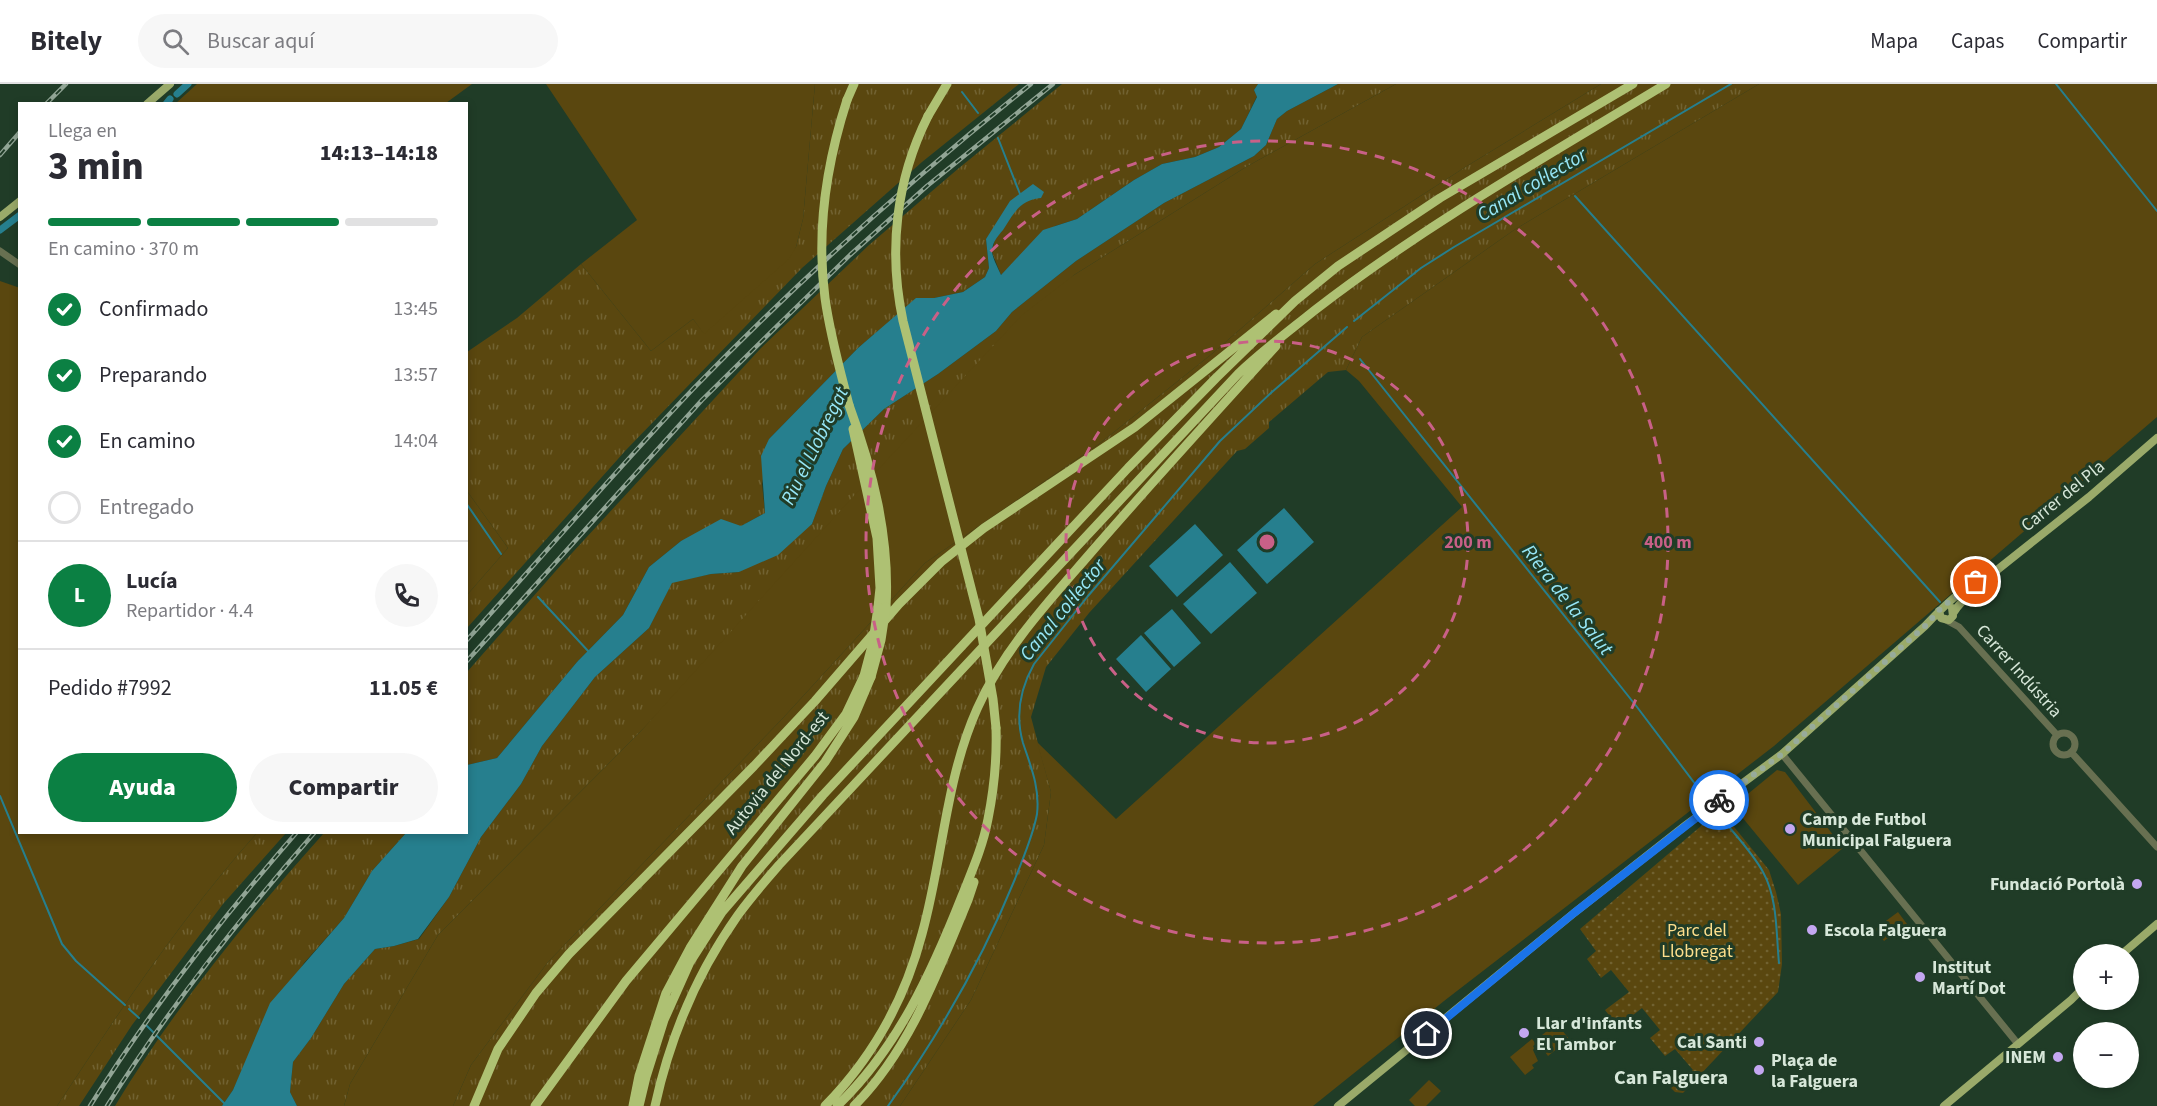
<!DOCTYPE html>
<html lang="es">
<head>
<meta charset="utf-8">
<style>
	body { margin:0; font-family:"Source Sans 3",sans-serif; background:#f7f7f7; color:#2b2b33; height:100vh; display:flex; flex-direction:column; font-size:22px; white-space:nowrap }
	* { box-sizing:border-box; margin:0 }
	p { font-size:20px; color:#7c7c81 }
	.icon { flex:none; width:33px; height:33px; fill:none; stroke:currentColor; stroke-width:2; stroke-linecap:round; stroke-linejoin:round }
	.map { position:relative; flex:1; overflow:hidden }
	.drawer { position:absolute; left:18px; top:18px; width:450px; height:732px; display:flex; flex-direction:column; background:#fff; border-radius:0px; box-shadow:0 3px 9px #0003 }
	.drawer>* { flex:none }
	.fabs { position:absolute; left:2073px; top:860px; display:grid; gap:12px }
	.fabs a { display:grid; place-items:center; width:66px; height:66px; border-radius:50%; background:#fff; box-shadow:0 3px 9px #0003; font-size:30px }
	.pin { position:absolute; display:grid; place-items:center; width:51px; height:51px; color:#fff; margin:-26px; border:3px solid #fff; border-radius:50%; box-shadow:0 2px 6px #0007 }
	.courier { position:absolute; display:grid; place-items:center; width:60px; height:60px; margin:-30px; border:4px solid #1a73e8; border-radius:50%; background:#fff; color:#222; box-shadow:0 2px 8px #0007 }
	.headline em { font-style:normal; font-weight:800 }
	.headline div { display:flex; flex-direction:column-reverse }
	.headline { display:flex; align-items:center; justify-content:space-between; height:102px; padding:0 30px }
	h1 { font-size:39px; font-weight:800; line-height:45px }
	.bar { display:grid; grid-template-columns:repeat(4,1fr); gap:9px 6px; align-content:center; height:72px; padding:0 30px }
	.bar i { height:8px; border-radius:4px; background:#e1e1e2 }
	.bar .selected { background:#0b8043 }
	.bar p { grid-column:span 4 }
	.line { display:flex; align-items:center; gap:15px; padding:0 30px; border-top:2px solid #e1e1e2 }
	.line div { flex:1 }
	.round { display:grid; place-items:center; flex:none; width:63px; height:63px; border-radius:32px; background:#f7f7f7 }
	ol { padding:0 30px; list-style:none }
	li { display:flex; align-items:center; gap:18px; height:66px }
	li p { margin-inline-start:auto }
	li .icon { padding:6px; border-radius:50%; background:#0b8043; color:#fff; stroke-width:4 }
	li:last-child { color:#7c7c81 }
	li i { width:33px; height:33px; border:3px solid #e1e1e2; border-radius:50% }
	.primary-button { display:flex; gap:12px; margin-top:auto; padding:12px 30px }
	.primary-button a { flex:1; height:69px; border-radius:36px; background:#0b8043; color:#fff; font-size:24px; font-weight:800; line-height:69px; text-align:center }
	.primary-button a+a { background:#f7f7f7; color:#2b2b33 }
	header { display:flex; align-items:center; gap:36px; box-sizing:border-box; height:84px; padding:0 30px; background:#fff; border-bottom:2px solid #e1e1e2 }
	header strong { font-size:28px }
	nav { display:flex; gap:33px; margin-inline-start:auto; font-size:21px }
	.search { width:420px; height:54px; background:#f7f7f7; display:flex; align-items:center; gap:15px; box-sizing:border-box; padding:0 21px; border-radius:33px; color:#7c7c81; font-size:22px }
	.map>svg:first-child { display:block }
</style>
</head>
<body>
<header>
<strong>Bitely</strong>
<div class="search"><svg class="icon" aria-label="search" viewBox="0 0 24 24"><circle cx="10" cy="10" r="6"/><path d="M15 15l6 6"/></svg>Buscar aquí</div>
<nav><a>Mapa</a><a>Capas</a><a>Compartir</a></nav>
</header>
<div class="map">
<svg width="2157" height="1022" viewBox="0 0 2157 1022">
	<defs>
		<pattern id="grass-tufts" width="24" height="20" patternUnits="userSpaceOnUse" patternTransform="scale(1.5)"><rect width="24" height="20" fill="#5a470f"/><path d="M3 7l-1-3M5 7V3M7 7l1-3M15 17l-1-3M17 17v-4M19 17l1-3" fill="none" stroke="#716231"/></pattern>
		<pattern id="park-dots" width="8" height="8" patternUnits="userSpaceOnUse" patternTransform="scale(1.5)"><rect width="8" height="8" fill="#5a470f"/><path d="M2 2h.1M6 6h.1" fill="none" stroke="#716231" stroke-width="1.8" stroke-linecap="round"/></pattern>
	</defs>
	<rect width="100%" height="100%" fill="#203c27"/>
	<!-- grass -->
	<path fill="url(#grass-tufts)" d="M815 0H1019L922 78 802 184 626 366 467 544V511L508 464 467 407V268L517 234 581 180 651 267 693 235 704 249 796 163 803 135Z
		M1062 0H1258L1254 6 1257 12 1241 45 1219 63 1195 73 1162 80 1134 96 1077 135 1055 142 1030 162 1001 191 992 168 995 155 1004 144 1014 127 1029 115 1033 101 995 142 986 155 989 184 985 193 963 208 934 214 916 215 858 264 769 355 762 400 765 429 741 442 681 457 649 483 623 531 577 578 497 674 467 681V588L561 481 761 264 869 161 959 84Z
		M1338 0H1396L1246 83 1074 191 640 648 438 851 350 1000 344 1022H297L290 1008 293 978 311 954 344 900 375 865 394 862 419 855 449 813 481 753 521 700 542 662 595 593 649 544 672 498 711 490 739 488 812 440 826 402 843 365 884 325 938 290 996 247 1012 228 1076 177 1164 119 1254 72 1266 61 1277 35 1287 27Z
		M1601 0H1759L1514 146 1362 253 1346 286 1328 288 1269 338V344L1245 365 1237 367 1089 529 1046 583 1031 633 1051 708 1044 761 971 916 900 1022H453L471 981 548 878 783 634 925 479 1099 360 1213 269 1315 180 1467 82Z
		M257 749H286L223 820 132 941 79 1022H57C119 928 182 833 257 749Z
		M324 749H406L372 787 344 834 304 879 252 965 233 1006 222 1022H115C174 924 248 834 324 749Z"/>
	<!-- park -->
	<path fill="url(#park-dots)" d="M1722 728 1769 786 1776 808 1781 830 1782 880 1778 908 1683 1009 1675 1008 1671 1004 1693 986 1675 965 1665 972 1650 954 1660 946 1642 924 1618 943 1605 926 1629 908 1611 886 1601 894 1587 875 1596 867 1580 845 1714 731Z"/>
	<!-- garden -->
	<path fill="#5a470f" d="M197 0H472L446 19H176Z
		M546 0H815L803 135 796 163 789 175 704 250 693 235 651 267 581 180 637 136Z
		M1396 0H1601L1467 82 1315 180 1213 269 1099 360 925 479 783 634 548 878 471 981 453 1022H344L350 1000 438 851 640 648 860 405 1022 231 1074 191 1246 83Z
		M1759 0H2157V333L1774 662 1444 917 1313 1022H900L971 916 1044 761 1051 708 1037 658 1116 735 1462 423 1359 297 1346 286 1362 253 1514 146Z
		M0 197 20 204V748L257 749C182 833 119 928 57 1022H0Z
		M467 407 508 464 467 511Z
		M1777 686 1785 688 1843 764 1798 801 1737 727 1738 718Z
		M1898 828 1907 840 1884 857 1875 845Z
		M1555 937 1569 955 1548 972 1545 968 1549 964 1547 962 1545 964 1541 959 1543 953 1542 951 1551 944 1549 941Z
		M1532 955 1536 960 1533 962 1534 964 1533 966 1538 977 1532 981 1534 984 1525 991 1510 973Z
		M1429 996 1441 1007 1426 1022H1415L1409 1016Z"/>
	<!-- water -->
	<path fill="#267f8e" d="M1258 0H1338L1287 27 1277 35 1266 61 1254 72 1164 119 1076 177 1012 228 996 247 938 290 884 325 843 365 826 402 812 440 778 471 739 488 711 490 672 499 649 544 595 593 542 662 521 700 481 753 449 813 418 855 394 862 375 865 344 900 311 954 293 978 290 1008 297 1022H222L233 1006 270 919 344 834 372 787 406 749 466 748 467 681 497 674 577 578 623 531 649 483 681 457 721 435 741 442 765 429 761 372 769 355 858 264 916 214H934L963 208 985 193 989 184 986 155 1010 117 1033 100 1044 108 1041 114C1021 116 1015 127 1005 143 1000 151 992 156 992 168 993 175 998 184 1001 191L1043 146 1077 135 1134 96 1162 80 1195 73 1219 63 1241 45 1257 13 1254 6Z
		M1284 424 1314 458 1267 500 1237 466Z
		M1195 440 1223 471 1177 513 1149 482Z
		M1230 478 1257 509 1211 550 1183 520Z
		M1172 525 1201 559 1174 583 1144 549Z
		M1141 551 1171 585 1146 608 1116 575Z"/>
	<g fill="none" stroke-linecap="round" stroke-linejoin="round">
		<!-- stream -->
		<path stroke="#267f8e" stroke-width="2" d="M2056 0 2157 127
			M962 8 978 29
			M998 54 1020 110
			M1575 112 1940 518
			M1354 237 1421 184 1454 163 1731 0
			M1360 275 1637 623 1708 717
			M466 419 501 470
			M538 513 589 568
			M0 712 62 860 76 877 125 921
			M1717 728C1732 748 1751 766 1763 788 1778 815 1776 850 1779 879
			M129 925 139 934
			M145 940 227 1022
			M888 1022C939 951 982 876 1015 795 1023 774 1033 752 1037 730 1040 704 1031 683 1023 659 1015 631 1020 605 1034 580L1088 512 1220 357 1272 308 1347 243"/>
		<!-- canal -->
		<path stroke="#267f8e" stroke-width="7" d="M177 10 188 0
			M166 20 170 15
			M0 146 20 131"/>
		<!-- minor -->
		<path stroke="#687051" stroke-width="7" d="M0 167 20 181
			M1946 536 1959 543 2057 651
			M2053 660a11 11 0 1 1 22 0a11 11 0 1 1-22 0Z
			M2071 668 2157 763
			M1782 670 2018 960"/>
		<!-- major -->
		<path stroke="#9aaa6a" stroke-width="8" d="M147 20 170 0
			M0 133 20 117
			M1939 527 1941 534 1949 536 1953 532 1952 524
			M1954 528C1962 514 1977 506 1987 494L2089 413 2157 354
			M2122 870 2157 840
			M1338 1022 1574 829 1686 741 1782 670 1925 542C1942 524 1963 502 1987 494
			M1944 1022 2071 916 2084 903"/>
		<!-- highway -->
		<path stroke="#aec173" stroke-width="9" d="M847 16 854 0
			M928 32 947 0
			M849 321C873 386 890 454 886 523
			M853 345 877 454 880 504 878 523
			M474 1022 498 965 536 909 569 870 754 682 815 617 899 520 941 478 984 444 1135 343 1276 230
			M535 1022 626 897 815 672 846 630 864 592
			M633 1022 639 992 666 909 690 864 742 782 825 678 854 633 871 593
			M639 1022 646 993 664 936 690 878 722 828 823 711 1128 384 1216 294 1295 217 1338 182 1440 114 1633 0
			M655 1022C670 953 697 889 738 831 751 813 765 797 779 781L1238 290C1262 267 1289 247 1315 226 1425 141 1547 72 1666 0
			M825 1022C872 974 905 915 922 850 943 775 945 697 977 625 1004 564 1051 515 1094 465 1154 396 1215 329 1276 262
			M837 1022C897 965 932 888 962 812 972 787 983 762 988 735 994 705 997 675 996 644
			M854 1022C910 966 938 888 968 816L974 798"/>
		<defs>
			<path id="rail" d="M46 20 66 0
				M0 71 20 48
				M466 557C542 473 616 386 694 304 800 195 913 94 1031 0
				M466 578 702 316 776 243 850 171 927 102 1053 0
				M90 1022C151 925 222 834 297 748
				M107 1022C168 925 240 834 315 748"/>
		</defs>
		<!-- rail casing -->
		<use href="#rail" stroke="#91a595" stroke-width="4.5"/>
		<!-- rail -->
		<use href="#rail" stroke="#203c27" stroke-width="2" stroke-dasharray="7" stroke-linecap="butt"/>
		<!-- highway-bridge -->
		<path stroke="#aec173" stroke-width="9" d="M847 16C826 81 816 146 825 214 830 251 840 286 849 321
			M928 32C896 96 888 167 903 237L979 535 993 615 996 644
			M864 592 873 558 878 523
			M871 593 881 556 886 523"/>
	</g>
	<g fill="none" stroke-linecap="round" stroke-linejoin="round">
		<!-- done -->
		<path stroke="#97ab9b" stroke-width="6" stroke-dasharray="0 10.8" d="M1719 716 1782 670 1925 542 1942 523 1976 498"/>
		<!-- route -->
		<path stroke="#1a73e8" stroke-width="8" d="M1427 950 1574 829 1719 716"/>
	</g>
	<!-- distance rings -->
	<g fill="none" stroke="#c96087" stroke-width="3" stroke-dasharray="10 8">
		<circle cx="1267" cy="458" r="201"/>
		<circle cx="1267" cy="458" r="401"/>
	</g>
	<!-- markers -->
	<g fill="#c4a7f1" stroke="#203c27" stroke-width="2">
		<circle cx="1790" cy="745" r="6"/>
		<circle cx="2137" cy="800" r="6"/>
		<circle cx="1812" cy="846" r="6"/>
		<circle cx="1920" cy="893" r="6"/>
		<circle cx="1524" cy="949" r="6"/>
		<circle cx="1759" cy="958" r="6"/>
		<circle cx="2058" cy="973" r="6"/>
		<circle cx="1759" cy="986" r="6"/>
	</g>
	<g text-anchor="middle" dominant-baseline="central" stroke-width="6" stroke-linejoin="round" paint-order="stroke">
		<!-- street labels -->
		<g font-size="18" fill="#d7e7d9" stroke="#203c27">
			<text transform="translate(2063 412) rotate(-39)">Carrer del Pla</text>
			<text transform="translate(2019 587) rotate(48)">Carrer Indústria</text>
			<text transform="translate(777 689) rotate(-51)">Autovia del Nord-est</text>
		</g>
		<!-- poi labels -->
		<g font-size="18" font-weight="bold" fill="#d7e7d9" stroke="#203c27" text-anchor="start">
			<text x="1802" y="735">Camp de Futbol<tspan x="1802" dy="21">Municipal Falguera</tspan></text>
			<text x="2125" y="800" text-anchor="end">Fundació Portolà</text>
			<text x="1824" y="846">Escola Falguera</text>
			<text x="1932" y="883">Institut<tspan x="1932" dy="21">Martí Dot</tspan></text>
			<text x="1536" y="939">Llar d'infants<tspan x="1536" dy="21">El Tambor</tspan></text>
			<text x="1747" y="958" text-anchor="end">Cal Santi</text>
			<text x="2046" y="973" text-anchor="end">INEM</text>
			<text x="1771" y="976">Plaça de<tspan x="1771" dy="21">la Falguera</tspan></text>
		</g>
		<!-- park labels -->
		<g font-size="18" fill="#fedf8c" stroke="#203c27">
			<text x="1697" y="846">Parc del<tspan x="1697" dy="21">Llobregat</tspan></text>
		</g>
		<!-- water labels -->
		<g font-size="20" font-style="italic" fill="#96e6f6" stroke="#203c27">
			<text transform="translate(1532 101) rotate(-31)">Canal col·lector</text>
			<text transform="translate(815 362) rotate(-64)">Riu el Llobregat</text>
			<text transform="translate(1567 516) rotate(52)">Riera de la Salut</text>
			<text transform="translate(1063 526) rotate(-51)">Canal col·lector</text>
		</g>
		<!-- neighbourhood labels -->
		<g font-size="20" font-weight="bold" fill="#d7e7d9" stroke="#203c27">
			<text x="1671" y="994">Can Falguera</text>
		</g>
	</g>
	<circle cx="1267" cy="458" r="9" fill="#c96087" stroke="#203c27" stroke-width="3"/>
	<g font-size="18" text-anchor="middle" font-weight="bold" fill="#c96087" stroke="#203c27" stroke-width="6" stroke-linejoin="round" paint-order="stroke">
		<text x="1468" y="464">200 m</text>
		<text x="1668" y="464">400 m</text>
	</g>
</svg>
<div class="fabs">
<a>+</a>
<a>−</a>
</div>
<div class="pin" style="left:1976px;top:498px;background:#ea580c"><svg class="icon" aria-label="bag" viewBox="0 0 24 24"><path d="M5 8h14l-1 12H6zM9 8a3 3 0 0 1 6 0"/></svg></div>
<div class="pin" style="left:1427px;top:950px;background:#1f2937"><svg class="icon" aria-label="home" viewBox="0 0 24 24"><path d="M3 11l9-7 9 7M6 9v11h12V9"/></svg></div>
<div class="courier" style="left:1719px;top:716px"><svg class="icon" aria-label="bike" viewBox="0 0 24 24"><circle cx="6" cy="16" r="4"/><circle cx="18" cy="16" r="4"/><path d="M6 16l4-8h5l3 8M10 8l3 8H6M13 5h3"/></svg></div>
<section class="drawer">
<div class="headline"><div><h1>3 min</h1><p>Llega en</p></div><em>14:13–14:18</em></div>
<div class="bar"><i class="selected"></i><i class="selected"></i><i class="selected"></i><i></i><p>En camino · 370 m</p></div>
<ol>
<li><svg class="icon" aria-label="check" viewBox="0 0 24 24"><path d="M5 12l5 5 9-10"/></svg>Confirmado<p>13:45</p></li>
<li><svg class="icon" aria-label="check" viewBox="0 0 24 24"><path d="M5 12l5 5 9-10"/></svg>Preparando<p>13:57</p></li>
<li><svg class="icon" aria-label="check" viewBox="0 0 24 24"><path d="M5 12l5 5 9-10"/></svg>En camino<p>14:04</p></li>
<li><i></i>Entregado</li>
</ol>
<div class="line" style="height:108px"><b class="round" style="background:#0b8043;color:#fff">L</b><div><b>Lucía</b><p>Repartidor · 4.4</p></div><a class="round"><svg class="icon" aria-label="phone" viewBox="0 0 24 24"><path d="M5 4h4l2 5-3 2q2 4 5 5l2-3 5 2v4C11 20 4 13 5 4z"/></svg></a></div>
<div class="line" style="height:78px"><div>Pedido #7992</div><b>11.05 €</b></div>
<div class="primary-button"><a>Ayuda</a><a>Compartir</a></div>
</section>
</div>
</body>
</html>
